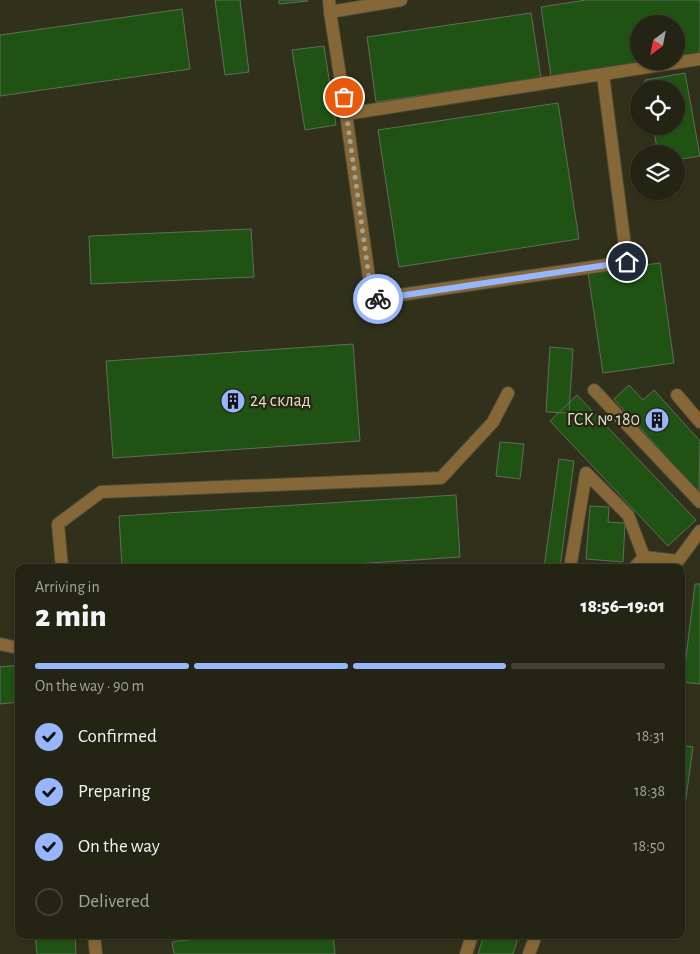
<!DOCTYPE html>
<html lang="en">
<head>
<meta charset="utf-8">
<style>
	body { margin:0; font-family:"Alegreya Sans",sans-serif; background:#303022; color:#f1f3f6; height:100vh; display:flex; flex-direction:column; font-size:19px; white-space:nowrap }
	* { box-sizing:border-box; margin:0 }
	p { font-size:16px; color:#a3a4a0 }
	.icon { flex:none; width:28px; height:28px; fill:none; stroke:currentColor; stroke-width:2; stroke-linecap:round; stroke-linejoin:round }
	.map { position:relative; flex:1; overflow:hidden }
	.drawer { position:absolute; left:15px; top:564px; width:670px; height:375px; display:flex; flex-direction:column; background:#242414; border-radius:10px; box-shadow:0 1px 4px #0004,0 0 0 1px #414134 }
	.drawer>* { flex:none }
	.needle { width:32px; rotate:212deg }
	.fabs { position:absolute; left:630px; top:15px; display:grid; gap:10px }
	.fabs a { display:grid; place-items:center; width:55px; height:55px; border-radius:50%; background:#242414; box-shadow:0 1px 4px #0004,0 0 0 1px #414134; font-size:25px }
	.pin { position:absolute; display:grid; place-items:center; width:42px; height:42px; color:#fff; margin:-21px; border:2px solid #fff; border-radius:50%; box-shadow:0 1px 5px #0007 }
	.courier { position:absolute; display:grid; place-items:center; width:50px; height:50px; margin:-25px; border:4px solid #98b6fd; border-radius:50%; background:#fff; color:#222; box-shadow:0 1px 6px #0007 }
	.head em { font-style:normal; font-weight:800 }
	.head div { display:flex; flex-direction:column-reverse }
	.head { display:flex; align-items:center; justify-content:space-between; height:85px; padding:0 20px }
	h1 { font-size:32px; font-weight:800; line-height:38px }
	.bar { display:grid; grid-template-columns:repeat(4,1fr); gap:8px 5px; align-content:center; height:60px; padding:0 20px }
	.bar i { height:6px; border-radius:4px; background:#414134 }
	.bar .active { background:#98b6fd }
	.bar p { grid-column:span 4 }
	ol { padding:0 20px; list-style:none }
	li { display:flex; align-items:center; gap:15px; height:55px }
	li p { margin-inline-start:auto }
	li .icon { padding:5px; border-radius:50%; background:#98b6fd; color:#111; stroke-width:4 }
	li:last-child { color:#a3a4a0 }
	li i { width:28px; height:28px; border:2px solid #414134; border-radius:50% }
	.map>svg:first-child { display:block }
</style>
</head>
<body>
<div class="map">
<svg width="700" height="954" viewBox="0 0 700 954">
	<rect width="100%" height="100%" fill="#30301b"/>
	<!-- building -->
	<path fill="#205313" stroke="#5f6e5b" d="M215 0H240L249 72 225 75Z
		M279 0H307L308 1 279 4Z
		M586 0H700V54L676 57V24H639V61H649L551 76 541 7Z
		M182 9 190 69 0 96V35Z
		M531 13 541 78 376 102 367 37Z
		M324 46 336 125 305 130 292 50Z
		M685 73 700 156 676 160V154H658L653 126H676V89H646L645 80Z
		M558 103 579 239 399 267 378 130Z
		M251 229 254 277 91 284 89 236Z
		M660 263 674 363 603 373 588 273Z
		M353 344 360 441 113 458 106 361Z
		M550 347 573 349 569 413 546 412Z
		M629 385 643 400 654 390 700 441 699 493 614 399Z
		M577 395 696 520 668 546 550 421Z
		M500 442 524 444 520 479 496 476Z
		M559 459 574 461 560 568H544Z
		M456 495 460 557 295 568H122L119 516Z
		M590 506 609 507 608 522 625 523 623 562 586 559Z
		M695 584H700V684L683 682Z
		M19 665V702L0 704V667Z
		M681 745 693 747 683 820H681Z
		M35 935H75L76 954H37Z
		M228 935H333L335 954H174L172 942Z
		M484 935H519L513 954H478Z"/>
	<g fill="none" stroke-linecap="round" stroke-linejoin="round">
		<defs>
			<path id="minor" d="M329 0 330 12 401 0
				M330 12 346 114 700 59
				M346 114 372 299 627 262 603 75
				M594 390 700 502
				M677 395 700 422
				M62 568 58 524 101 492 441 478 493 422 508 393
				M570 568 586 473 628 515 644 557
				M634 568 644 557 678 561 700 531
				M0 644 19 648
				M94 935 96 954
				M466 954 472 935
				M529 954 536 935"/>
		</defs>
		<!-- minor casing -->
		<use href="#minor" stroke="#4c4c38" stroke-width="14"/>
		<!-- minor -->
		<use href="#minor" stroke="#866738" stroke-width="12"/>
	</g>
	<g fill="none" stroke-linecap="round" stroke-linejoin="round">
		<!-- done -->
		<path stroke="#a2a292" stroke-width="5" stroke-dasharray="0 9" d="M344 97 372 299H378"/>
		<!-- route -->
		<path stroke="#98b6fd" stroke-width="6" d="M378 299 627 262"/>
	</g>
	<!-- icons -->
	<defs>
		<symbol id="building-disc" viewBox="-11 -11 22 22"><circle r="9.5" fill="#98b6fd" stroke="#262611"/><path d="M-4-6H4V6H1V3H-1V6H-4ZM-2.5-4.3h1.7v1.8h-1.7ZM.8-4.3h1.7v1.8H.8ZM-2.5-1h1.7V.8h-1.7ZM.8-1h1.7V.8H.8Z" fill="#111"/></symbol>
	</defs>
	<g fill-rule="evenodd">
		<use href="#building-disc" x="219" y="387" width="28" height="28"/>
		<use href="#building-disc" x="643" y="406" width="28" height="28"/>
	</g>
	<g text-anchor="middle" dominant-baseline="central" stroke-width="4.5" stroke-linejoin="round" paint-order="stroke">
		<!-- poi labels -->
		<g font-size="18" fill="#dfdfd2" stroke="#262611" text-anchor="start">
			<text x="250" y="401">24 склад</text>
			<text x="640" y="420" text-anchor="end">ГСК № 180</text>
		</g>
	</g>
</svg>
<div class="fabs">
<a><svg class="needle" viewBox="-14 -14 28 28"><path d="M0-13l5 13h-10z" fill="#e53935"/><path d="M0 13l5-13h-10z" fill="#a3a4a0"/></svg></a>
<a><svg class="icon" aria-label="locate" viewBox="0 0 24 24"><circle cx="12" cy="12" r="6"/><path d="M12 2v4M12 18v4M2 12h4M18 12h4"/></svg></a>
<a><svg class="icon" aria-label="layers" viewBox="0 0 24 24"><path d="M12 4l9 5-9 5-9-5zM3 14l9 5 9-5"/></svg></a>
</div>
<div class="pin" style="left:344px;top:97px;background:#ea580c"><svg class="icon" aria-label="bag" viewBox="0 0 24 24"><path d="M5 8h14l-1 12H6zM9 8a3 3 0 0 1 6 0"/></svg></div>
<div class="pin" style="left:627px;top:262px;background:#1f2937"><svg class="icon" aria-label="home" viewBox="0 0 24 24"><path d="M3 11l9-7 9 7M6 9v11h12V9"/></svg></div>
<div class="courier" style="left:378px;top:299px"><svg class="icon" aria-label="bike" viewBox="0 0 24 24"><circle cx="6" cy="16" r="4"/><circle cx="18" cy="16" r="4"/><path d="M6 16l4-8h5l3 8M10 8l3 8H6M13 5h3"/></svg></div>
<section class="drawer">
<div class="head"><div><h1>2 min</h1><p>Arriving in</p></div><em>18:56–19:01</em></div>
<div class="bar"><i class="active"></i><i class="active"></i><i class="active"></i><i></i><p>On the way · 90 m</p></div>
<ol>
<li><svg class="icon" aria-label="check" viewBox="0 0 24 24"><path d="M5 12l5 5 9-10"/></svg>Confirmed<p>18:31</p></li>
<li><svg class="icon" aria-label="check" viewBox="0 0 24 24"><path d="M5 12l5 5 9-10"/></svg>Preparing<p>18:38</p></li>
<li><svg class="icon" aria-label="check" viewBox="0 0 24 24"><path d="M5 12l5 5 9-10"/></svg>On the way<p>18:50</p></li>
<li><i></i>Delivered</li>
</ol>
</section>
</div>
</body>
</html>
